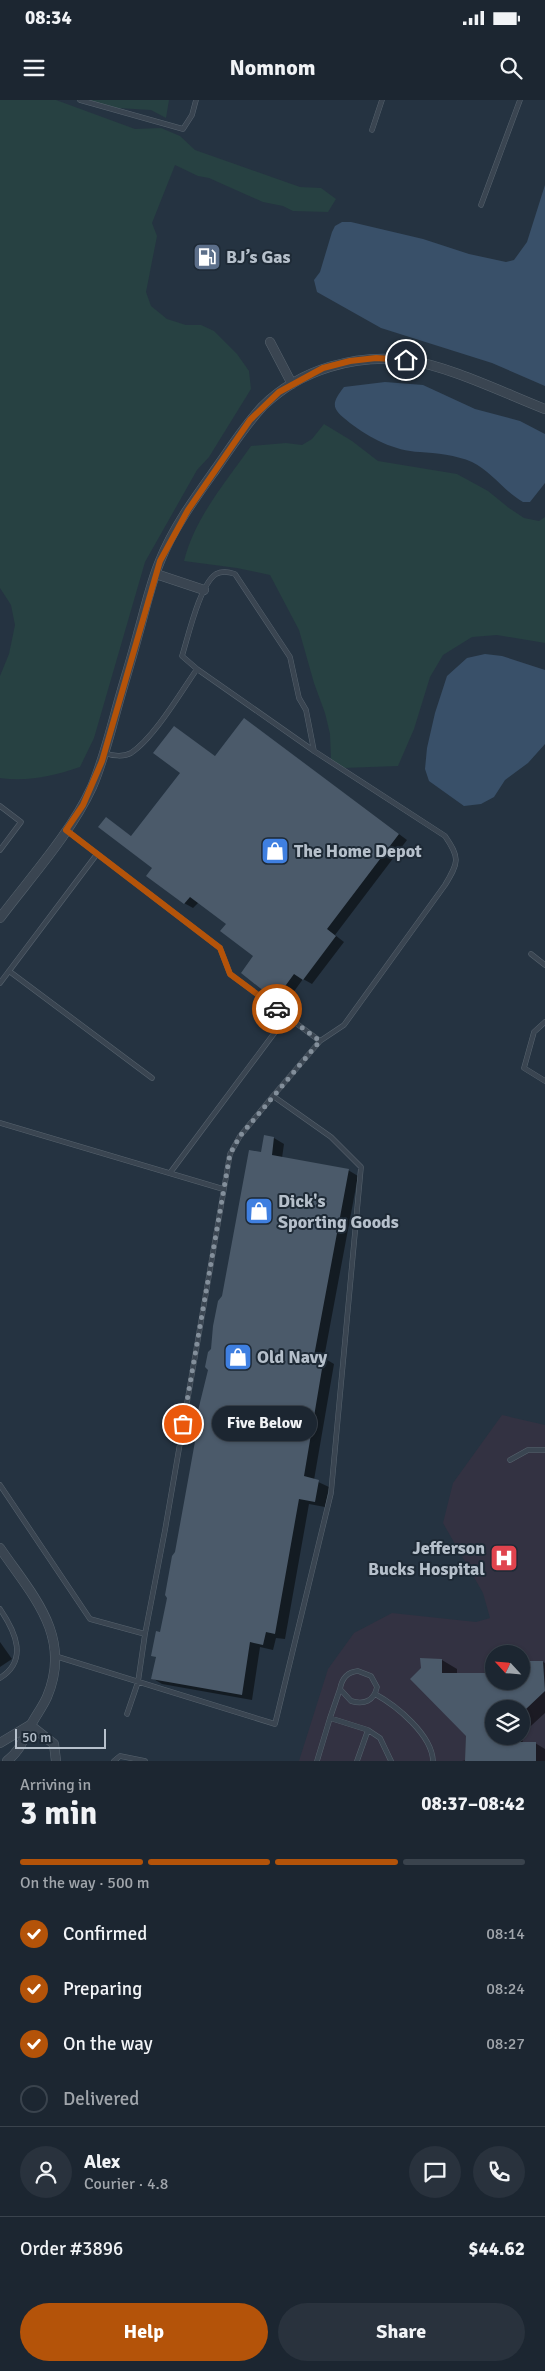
<!DOCTYPE html>
<html lang="en">
<head>
<meta charset="utf-8">
<style>
	body { margin:0; font-family:Signika,sans-serif; background:#29323d; color:#f1f3f6; height:100vh; display:flex; flex-direction:column; font-size:19px; white-space:nowrap }
	* { box-sizing:border-box; margin:0 }
	p { font-size:16px; color:#a0a5ab }
	.icon { flex:none; width:28px; height:28px; fill:none; stroke:currentColor; stroke-width:2; stroke-linecap:round; stroke-linejoin:round }
	.map { position:relative; height:1661px; overflow:hidden }
	.drawer { display:flex; flex-direction:column; background:#1c2631; flex:1 }
	.drawer>* { flex:none }
	.needle { width:32px; rotate:296deg }
	.buttons { position:absolute; left:485px; top:1545px; display:grid; gap:10px }
	.buttons a { display:grid; place-items:center; width:45px; height:45px; border-radius:50%; background:#1c2631; box-shadow:0 1px 4px #0004,0 0 0 1px #3a434d; font-size:25px }
	.scale { position:absolute; left:15px; bottom:12px; width:91px; box-sizing:border-box; padding-left:5px; border:2px solid #b6c0cb; border-top:0; font-size:14px; line-height:18px; white-space:nowrap; color:#b6c0cb; -webkit-text-stroke:4px #1e2a36; paint-order:stroke }
	.pin { position:absolute; display:grid; place-items:center; width:42px; height:42px; color:#fff; margin:-21px; border:2px solid #fff; border-radius:50%; box-shadow:0 1px 5px #0007 }
	.courier { position:absolute; display:grid; place-items:center; width:50px; height:50px; margin:-25px; border:4px solid #b45309; border-radius:50%; background:#fff; color:#222; box-shadow:0 1px 6px #0007 }
	.bubble { position:absolute; height:35px; border-radius:18px; background:#1c2631; box-shadow:0 1px 4px #0004,0 0 0 1px #3a434d; font-size:16px; font-weight:700; line-height:35px; text-align:center }
	.head em { font-style:normal; font-weight:700 }
	.head div { display:flex; flex-direction:column-reverse }
	.head { display:flex; align-items:center; justify-content:space-between; height:85px; padding:0 20px }
	h1 { font-size:32px; font-weight:700; line-height:38px }
	.bar { display:grid; grid-template-columns:repeat(4,1fr); gap:8px 5px; align-content:center; height:60px; padding:0 20px }
	.bar i { height:6px; border-radius:4px; background:#3a434d }
	.bar .selected { background:#b45309 }
	.bar p { grid-column:span 4 }
	.line { display:flex; align-items:center; gap:12px; padding:0 20px; border-top:1px solid #3a434d }
	.line div { flex:1 }
	.round { display:grid; place-items:center; flex:none; width:52px; height:52px; border-radius:26px; background:#29323d }
	ol { padding:0 20px; list-style:none }
	li { display:flex; align-items:center; gap:15px; height:55px }
	li p { margin-inline-start:auto }
	li .icon { padding:5px; border-radius:50%; background:#b45309; color:#fff; stroke-width:4 }
	li:last-child { color:#a0a5ab }
	li i { width:28px; height:28px; border:2px solid #3a434d; border-radius:50% }
	.action { display:flex; gap:10px; margin-top:auto; padding:10px 20px }
	.action a { flex:1; height:58px; border-radius:30px; background:#b45309; color:#fff; font-size:20px; font-weight:700; line-height:58px; text-align:center }
	.action a+a { background:#29323d; color:#f1f3f6 }
	.status { display:flex; justify-content:space-between; align-items:center; height:35px; padding:0 25px; background:#1c2631; direction:ltr }
	.status svg { height:14px; fill:currentColor }
	header { display:flex; justify-content:space-between; align-items:center; height:65px; padding:0 20px; background:#1c2631; font-size:22px; font-weight:700 }
	.map>svg:first-child { display:block }
</style>
</head>
<body>
<div class="status"><b>08:34</b><svg viewBox="0 0 49 12"><path d="M0 12V9h3v3zM5 12V6h3v6zM10 12V3h3v9zM15 12V0h3v12zM26 1h20v11H26zM47 4h2v5h-2z"/></svg></div>
<header><svg class="icon" aria-label="menu" viewBox="0 0 24 24"><path d="M4 6h16M4 12h16M4 18h16"/></svg>Nomnom<svg class="icon" aria-label="search" viewBox="0 0 24 24"><circle cx="10" cy="10" r="6"/><path d="M15 15l6 6"/></svg></header>
<div class="map">
<svg width="545" height="1661" viewBox="0 0 545 1661">
	<rect width="100%" height="100%" fill="#253341"/>
	<!-- medical -->
	<path fill="#333242" fill-rule="evenodd" d="M502 1315 545 1325V1661H299L328 1569 354 1533 392 1513 476 1522 490 1518 483 1493 443 1423 453 1383ZM494 1554H521V1581H494ZM494 1609H521V1636H494Z"/>
	<!-- green -->
	<path fill="#274142" d="M0 0H56L135 29 161 28 180 36 195 50 300 87 321 88 336 99 328 112 293 111 283 106 263 102 209 78 198 76 175 65 152 123 157 136 146 192 151 206 167 219 186 225H201L214 231 237 254 249 271 251 289 209 357 197 370 145 462 94 638 80 667C53 676 28 682 0 678V576L9 554 15 525 11 505 0 488Z
		M90 0H169L166 18 151 10 101 7Z
		M324 324 352 341 378 361 457 374 488 391 509 408 524 418 539 421 545 417V543L497 535 472 537 443 555 430 577 414 629 398 666 343 668 331 659 330 634 325 613 314 583 299 530 270 475 237 468 184 461C195 417 226 382 251 346L286 343 302 345 312 339Z"/>
	<!-- water -->
	<path fill="#395069" d="M545 85V286L492 263 381 228 317 192 314 180 320 172 332 132 335 126 342 122H351L423 139 469 154 506 162 514 160 527 142Z
		M385 282 423 285 475 309 520 321 543 333 545 334V383L530 402H523C504 391 492 372 472 362 456 355 436 353 420 352 394 351 370 338 350 323 332 309 330 305 344 287Z
		M485 554 502 556 545 570V644L528 663 505 680 494 697 481 704 464 706 429 681 425 669 427 648 435 613 447 576 467 558Z"/>
	<!-- shadow -->
	<path fill="#0007" fill-rule="evenodd" d="M244 619 407 740 335 835 344 842 312 884 303 879 285 904 242 873 255 856 228 824 199 802 193 808 184 803 154 767 106 718 132 737 182 673 174 627 216 657Z
		M265 1037 274 1038 284 1044 282 1058 348 1070 358 1076 324 1258 334 1264 314 1380 329 1387 325 1407 309 1404 285 1539 276 1538 273 1550 260 1547 252 1600 162 1584 152 1578 157 1558 153 1555 161 1533 223 1197 262 1054Z
		M0 1542 12 1559 0 1567Z
		M422 1560H442L457 1569V1574L494 1581H521L543 1562 545 1563V1613L521 1635 523 1643H535L545 1649V1661H462L467 1660V1635L422 1568ZM494 1609H521V1636H494Z"/>
	<!-- building -->
	<path fill="#4b5a6a" d="M244 618 399 734 327 829 336 836 303 880 294 874 275 900 241 873 253 856 220 831 226 824 190 797 184 804 146 776 152 768 98 727 106 717 131 736 180 673 153 653 174 626 215 656Z
		M264 1035 274 1037 272 1055 349 1069 314 1256 324 1257 304 1376 319 1380 315 1402 299 1399 275 1534 266 1532 263 1545 250 1542 242 1595 151 1579 156 1557 151 1556 156 1531 160 1532 167 1498 165 1495 172 1456 175 1452 196 1336 193 1331 208 1270 205 1267 208 1252 211 1249 213 1226 218 1201 222 1196 249 1050 261 1052Z
		M420 1558 442 1559V1573H494V1581H521V1561H543L545 1591 526 1609H494V1636H508L509 1642H536V1661H465L466 1636 410 1579 421 1568Z"/>
	<g fill="none" stroke-linecap="round" stroke-linejoin="round">
		<defs>
			<path id="lane" d="M80 0 183 29 192 15 196 0
				M372 30 382 0
				M481 105 520 0
				M197 569 182 556C188 537 200 484 216 474 222 471 229 472 235 474L290 557 299 598 306 610 314 651
				M0 706 21 722 0 750
				M66 730 220 848 230 874 320 941
				M531 854 545 865
				M9 871 152 978
				M0 883 97 754
				M545 922 534 932 524 968 545 981
				M0 1023 223 1089
				M170 1073 287 916
				M510 1360 528 1350H545
				M0 1385 90 1519 145 1534
				M0 1509C15 1531 29 1560 0 1578
				M55 1556 275 1624 331 1393 361 1067 331 1037 273 996 320 941 344 925 445 785C459 762 460 758 445 736L314 651 197 569C181 592 154 638 131 653 124 657 112 656 105 653
				M358 1571 371 1576 377 1587C374 1601 364 1605 351 1601L340 1589C342 1578 347 1572 358 1571Z
				M375 1594C397 1606 432 1635 433 1661
				M127 1614 138 1582 145 1534 165 1430 230 1054 240 1036 273 996
				M330 1618 340 1589
				M114 1661 120 1656 145 1661
				M317 1661 330 1618 368 1630 380 1638 391 1661
				M357 1661 368 1630"/>
			<path id="street" d="M270 242 292 284
				M156 474 204 490
				M0 818C30 778 71 733 92 687 102 664 108 640 115 615 122 588 131 561 138 534 145 510 150 485 160 461 173 428 195 398 215 370 230 349 245 325 263 306 301 269 355 254 407 260 449 266 504 293 545 309
				M0 1448C32 1495 73 1536 47 1597 43 1606 37 1614 32 1623 22 1639 23 1648 7 1661
				M30 1625 54 1644 56 1661
				M0 1643 30 1625"/>
		</defs>
		<!-- lane casing -->
		<use href="#lane" stroke="#57636e" stroke-width="5.5"/>
		<!-- street casing -->
		<use href="#street" stroke="#57636e" stroke-width="10"/>
		<!-- lane -->
		<use href="#lane" stroke="#3a4551" stroke-width="4.5"/>
		<!-- street -->
		<use href="#street" stroke="#3a4551" stroke-width="9"/>
	</g>
	<g fill="none" stroke-linecap="round" stroke-linejoin="round">
		<!-- done -->
		<path stroke="#838f9b" stroke-width="5" stroke-dasharray="0 9" d="M183 1324 230 1054 240 1036 320 941 277 909"/>
		<!-- route -->
		<path stroke="#b45309" stroke-width="6" d="M277 909 230 874 220 848 66 730 83 705 102 661 160 461 188 410 250 320 279 292 323 268 350 261 376 258 406 260"/>
	</g>
	<!-- icons -->
	<defs>
		<symbol id="fuel-square" viewBox="-11 -11 22 22"><rect x="-9" y="-9" width="18" height="18" rx="4" fill="#5c6f8a" stroke="#1e2a36"/><path d="M-5.5-6h7V0h2V4h1.3V-2.5L3-4.5l.8-.8L6-3V5H2.5V1h-1V6h-7ZM-4.2-4.7v3.2H.2V-4.7Z" fill="#fff"/></symbol>
		<symbol id="shop-square" viewBox="-11 -11 22 22"><rect x="-9" y="-9" width="18" height="18" rx="4" fill="#3f7fe0" stroke="#1e2a36"/><path d="M-5-2.5h2.3a2.7 3.5 0 0 1 5.4 0H5L5.5 6h-11ZM-1.5-2.5h3a1.5 2.3 0 0 0-3 0Z" fill="#fff"/></symbol>
		<symbol id="hospital-square" viewBox="-11 -11 22 22"><rect x="-9" y="-9" width="18" height="18" rx="4" fill="#e0444e" stroke="#1e2a36"/><path d="M-5-5h3v3.5h4V-5h3V5h-3V1.5h-4V5h-3Z" fill="#fff"/></symbol>
	</defs>
	<g fill-rule="evenodd">
		<use href="#fuel-square" x="191" y="141" width="32" height="32"/>
		<use href="#shop-square" x="259" y="735" width="32" height="32"/>
		<use href="#shop-square" x="243" y="1095" width="32" height="32"/>
		<use href="#shop-square" x="222" y="1241" width="32" height="32"/>
		<use href="#hospital-square" x="488" y="1442" width="32" height="32"/>
	</g>
	<g text-anchor="middle" dominant-baseline="central" stroke-width="4" stroke-linejoin="round" paint-order="stroke">
		<!-- poi labels -->
		<g font-size="18" font-weight="bold" fill="#b6c0cb" stroke="#1e2a36" text-anchor="start">
			<text x="226" y="157">BJ’s Gas</text>
			<text x="294" y="751">The Home Depot</text>
			<text x="278" y="1101">Dick's<tspan x="278" dy="21">Sporting Goods</tspan></text>
			<text x="257" y="1257">Old Navy</text>
			<text x="485" y="1448" text-anchor="end">Jefferson<tspan x="485" dy="21">Bucks Hospital</tspan></text>
		</g>
	</g>
</svg>
<div class="buttons">
<a><svg class="needle" viewBox="-14 -14 28 28"><path d="M0-13l5 13h-10z" fill="#e53935"/><path d="M0 13l5-13h-10z" fill="#a0a5ab"/></svg></a>
<a><svg class="icon" aria-label="layers" viewBox="0 0 24 24"><path d="M12 4l9 5-9 5-9-5zM3 14l9 5 9-5"/></svg></a>
</div>
<div class="scale">50 m</div>
<div class="pin" style="left:183px;top:1324px;background:#ea580c"><svg class="icon" aria-label="bag" viewBox="0 0 24 24"><path d="M5 8h14l-1 12H6zM9 8a3 3 0 0 1 6 0"/></svg></div>
<div class="pin" style="left:406px;top:260px;background:#1f2937"><svg class="icon" aria-label="home" viewBox="0 0 24 24"><path d="M3 11l9-7 9 7M6 9v11h12V9"/></svg></div>
<div class="courier" style="left:277px;top:909px"><svg class="icon" aria-label="car" viewBox="0 0 24 24"><path d="M5 17H2v-5l4-1 3-4h7l3 4 3 1v5h-3M9 17h6M6 11h13"/><circle cx="7" cy="17" r="2"/><circle cx="17" cy="17" r="2"/></svg></div>
<div class="bubble" style="left:212px;top:1306px;width:105px">Five Below</div>
</div>
<section class="drawer">
<div class="head"><div><h1>3 min</h1><p>Arriving in</p></div><em>08:37–08:42</em></div>
<div class="bar"><i class="selected"></i><i class="selected"></i><i class="selected"></i><i></i><p>On the way · 500 m</p></div>
<ol>
<li><svg class="icon" aria-label="check" viewBox="0 0 24 24"><path d="M5 12l5 5 9-10"/></svg>Confirmed<p>08:14</p></li>
<li><svg class="icon" aria-label="check" viewBox="0 0 24 24"><path d="M5 12l5 5 9-10"/></svg>Preparing<p>08:24</p></li>
<li><svg class="icon" aria-label="check" viewBox="0 0 24 24"><path d="M5 12l5 5 9-10"/></svg>On the way<p>08:27</p></li>
<li><i></i>Delivered</li>
</ol>
<div class="line" style="height:90px"><a class="round"><svg class="icon" aria-label="person" viewBox="0 0 24 24"><circle cx="12" cy="8" r="4"/><path d="M4 21q1-7 8-7t8 7"/></svg></a><div><b>Alex</b><p>Courier · 4.8</p></div><a class="round"><svg class="icon" aria-label="chat" viewBox="0 0 24 24"><path d="M4 5h16v11H9l-5 4z"/></svg></a><a class="round"><svg class="icon" aria-label="phone" viewBox="0 0 24 24"><path d="M5 4h4l2 5-3 2q2 4 5 5l2-3 5 2v4C11 20 4 13 5 4z"/></svg></a></div>
<div class="line" style="height:65px"><div>Order #3896</div><b>$44.62</b></div>
<div class="action"><a>Help</a><a>Share</a></div>
</section>
</body>
</html>
